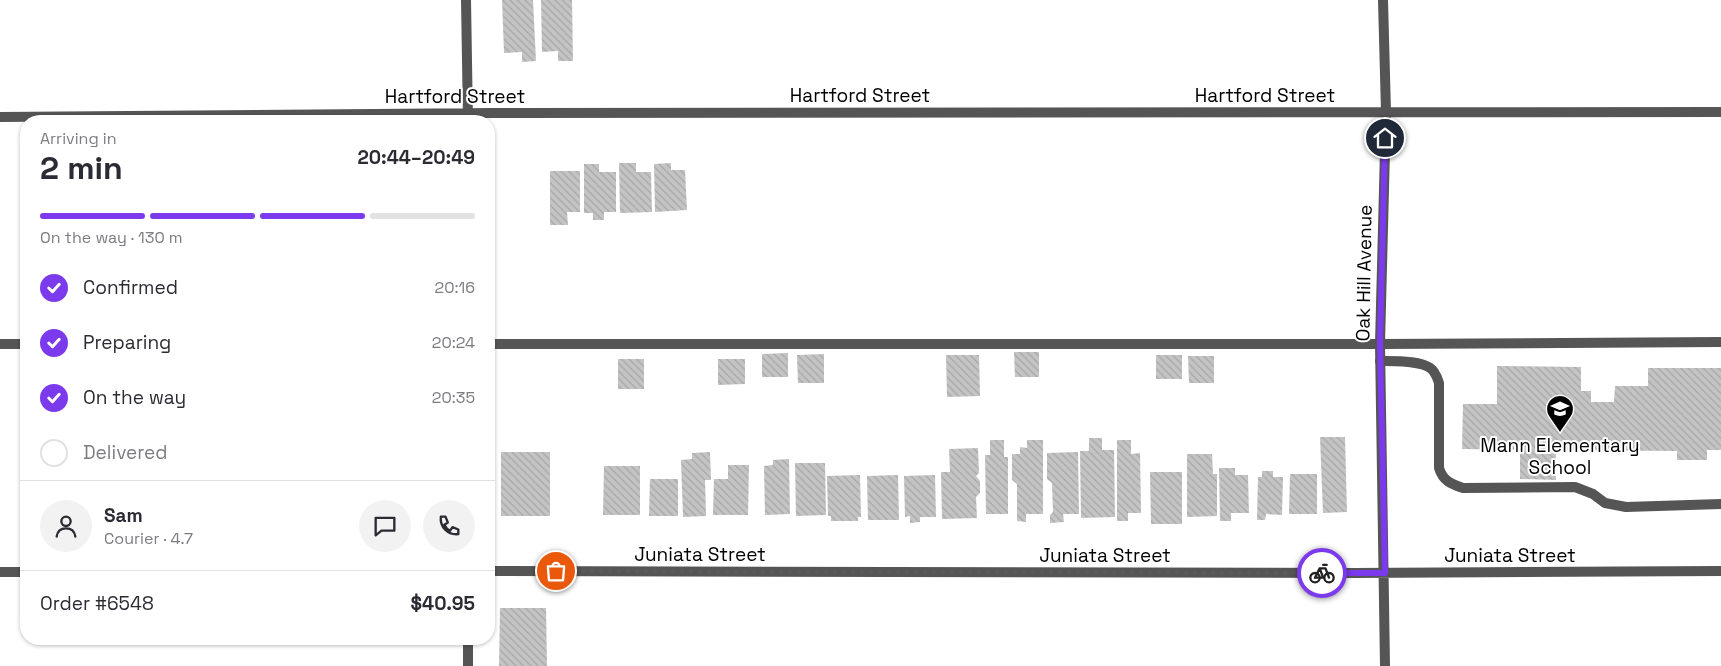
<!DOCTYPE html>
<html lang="en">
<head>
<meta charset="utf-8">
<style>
	body { margin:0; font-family:"Space Grotesk",sans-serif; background:#f2f2f3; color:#2b2b33; height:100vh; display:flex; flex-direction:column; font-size:19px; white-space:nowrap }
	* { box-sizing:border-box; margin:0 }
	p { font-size:16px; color:#7c7c81 }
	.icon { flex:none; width:28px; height:28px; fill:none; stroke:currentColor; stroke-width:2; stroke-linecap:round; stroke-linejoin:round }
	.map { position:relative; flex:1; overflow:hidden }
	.panel { position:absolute; left:20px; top:115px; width:475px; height:530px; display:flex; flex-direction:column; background:#fff; border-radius:20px; box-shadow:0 1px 4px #0004 }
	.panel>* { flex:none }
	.pin { position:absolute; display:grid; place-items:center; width:42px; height:42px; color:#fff; margin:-21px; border:2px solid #fff; border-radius:50%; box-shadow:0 1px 5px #0007 }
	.courier { position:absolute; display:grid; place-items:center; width:50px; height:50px; margin:-25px; border:4px solid #7c3aed; border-radius:50%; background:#fff; color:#222; box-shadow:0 1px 6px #0007 }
	.headline em { font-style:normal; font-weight:600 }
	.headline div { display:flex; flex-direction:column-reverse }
	.headline { display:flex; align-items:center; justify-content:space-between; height:85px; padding:0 20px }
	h1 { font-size:32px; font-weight:600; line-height:38px }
	.bar { display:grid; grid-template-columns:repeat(4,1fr); gap:8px 5px; align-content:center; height:60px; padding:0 20px }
	.bar i { height:6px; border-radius:4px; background:#e1e1e2 }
	.bar .active { background:#7c3aed }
	.bar p { grid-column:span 4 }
	.line { display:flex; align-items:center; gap:12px; padding:0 20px; border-top:1px solid #e1e1e2 }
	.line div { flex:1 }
	.round { display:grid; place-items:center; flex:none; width:52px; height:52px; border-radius:26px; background:#f2f2f3 }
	ol { padding:0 20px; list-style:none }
	li { display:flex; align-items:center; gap:15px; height:55px }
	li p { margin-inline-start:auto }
	li .icon { padding:5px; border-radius:50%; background:#7c3aed; color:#fff; stroke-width:4 }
	li:last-child { color:#7c7c81 }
	li i { width:28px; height:28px; border:2px solid #e1e1e2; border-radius:50% }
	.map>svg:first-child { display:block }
</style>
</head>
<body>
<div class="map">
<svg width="1721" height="666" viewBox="0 0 1721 666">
	<defs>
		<pattern id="building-back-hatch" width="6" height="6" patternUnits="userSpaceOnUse" patternTransform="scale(1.25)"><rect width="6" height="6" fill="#c4c4c4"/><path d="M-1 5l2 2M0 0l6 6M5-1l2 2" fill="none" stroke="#a7a7a7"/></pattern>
	</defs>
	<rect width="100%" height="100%" fill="#fff"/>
	<!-- building -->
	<path fill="url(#building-back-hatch)" d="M502 0H533L536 61 522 62V52L504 53Z
		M541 0H572L573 61H558V51L542 52Z
		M619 163H636V172H651L652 212 620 213Z
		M671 163V170H685L687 210 655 212 654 164Z
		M584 164H599V172H616V212H604V220H593V213H584Z
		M550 171H580V212H567L568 225H550Z
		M1014 352H1039V377H1015Z
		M788 353V377H762V354Z
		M824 354V383H798L797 355Z
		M946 355H979L980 396 947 397Z
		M1156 355H1182V379H1156Z
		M1188 356H1214V383H1189Z
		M618 359H644V389H618Z
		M718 359H745V384L718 385Z
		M1497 366 1581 367V391H1591V402H1614L1615 386H1648V368H1721V450H1707V460H1677V451L1556 450V480L1520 479V450L1462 449 1463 404H1497Z
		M1320 437H1345L1347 512 1323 513Z
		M1089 438H1102V450H1114L1115 517 1081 518 1080 451H1089Z
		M990 440H1004V457H1008V514H986L985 455H990Z
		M1027 440H1043V514H1026V522L1017 521V484L1012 480V454H1020V447L1027 448Z
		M1117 440H1131V454L1140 453 1141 513H1128V521H1117Z
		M978 448 979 473 976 476 980 481V493L976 497 977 518 942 519 941 472H950L949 449Z
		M501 452H550V516H501Z
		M710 452 711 480H705L706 516 683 517 681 460 692 459V453Z
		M1078 452 1079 514H1063L1064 522 1050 523V515L1053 512 1052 483 1047 479V453Z
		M1187 454H1212L1213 474H1217V516L1187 517Z
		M789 459 790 514 765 515 764 466 773 465V460Z
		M795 463H825L826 515 796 516Z
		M728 465H749L748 515H713L714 479H728Z
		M604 466H640V515H603Z
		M1219 468H1235V475H1248L1249 513H1231V521H1220Z
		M1262 471H1273V477H1283L1282 515 1266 514 1265 520H1257L1258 477H1262Z
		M1150 472H1182V524H1151Z
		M1290 474H1317V514H1289Z
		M860 475 861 517H858V521H831V516H828L827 476Z
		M898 475 899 520H868L867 476Z
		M935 475 936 517H920V522L910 523V516L905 517 904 476Z
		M650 479H678V516H649Z
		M500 608H546L547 666H499Z"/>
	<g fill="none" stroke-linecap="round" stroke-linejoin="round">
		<!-- service -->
		<path stroke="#555" stroke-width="10" d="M0 344H26
			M489 344H1380L1721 342
			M1380 361C1394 361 1427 360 1434 372 1436 375 1438 379 1439 383V468C1443 481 1451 484 1463 488L1575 487 1593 494 1605 503 1626 507 1721 504"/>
		<!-- minor -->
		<path stroke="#555" stroke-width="10" d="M466 0 468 121
			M1383 0 1386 112 1380 344 1385 666
			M0 117 494 113 1721 112
			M489 571 1353 573 1721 571
			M0 572H26
			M468 639V666"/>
	</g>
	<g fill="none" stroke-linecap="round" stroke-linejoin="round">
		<!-- done -->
		<path stroke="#595959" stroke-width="5" stroke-dasharray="0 9" d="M556 571 1322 573"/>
		<!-- route -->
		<path stroke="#7c3aed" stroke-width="6" d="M1322 573H1385L1380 344 1385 138"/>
	</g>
	<!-- icons -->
	<defs>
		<symbol id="school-pin" viewBox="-11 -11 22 30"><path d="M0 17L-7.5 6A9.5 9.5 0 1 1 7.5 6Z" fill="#000" stroke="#fff"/><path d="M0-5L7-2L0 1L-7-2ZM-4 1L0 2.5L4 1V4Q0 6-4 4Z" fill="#fff"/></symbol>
	</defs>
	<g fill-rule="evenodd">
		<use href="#school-pin" x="1544" y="393" width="32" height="43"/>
	</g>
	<g text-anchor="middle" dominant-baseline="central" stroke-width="4" stroke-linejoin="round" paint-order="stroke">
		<!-- street labels -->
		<g font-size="19" fill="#000" stroke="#fff">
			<text x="860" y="95">Hartford Street</text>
			<text x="1265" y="95">Hartford Street</text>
			<text x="455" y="96">Hartford Street</text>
			<text transform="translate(1364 273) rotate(-89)">Oak Hill Avenue</text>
			<text x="700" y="554">Juniata Street</text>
			<text x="1105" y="555">Juniata Street</text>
			<text x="1510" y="555">Juniata Street</text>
		</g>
		<!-- poi labels -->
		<g font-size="19" fill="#000" stroke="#fff">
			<text x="1560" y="445">Mann Elementary<tspan x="1560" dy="22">School</tspan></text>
		</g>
	</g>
</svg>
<div class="pin" style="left:556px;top:571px;background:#ea580c"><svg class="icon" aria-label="bag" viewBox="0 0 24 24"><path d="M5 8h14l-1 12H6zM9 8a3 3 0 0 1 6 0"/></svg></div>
<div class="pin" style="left:1385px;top:138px;background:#1f2937"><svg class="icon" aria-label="home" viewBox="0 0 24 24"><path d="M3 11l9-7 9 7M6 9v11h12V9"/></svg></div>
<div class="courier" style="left:1322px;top:573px"><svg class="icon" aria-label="bike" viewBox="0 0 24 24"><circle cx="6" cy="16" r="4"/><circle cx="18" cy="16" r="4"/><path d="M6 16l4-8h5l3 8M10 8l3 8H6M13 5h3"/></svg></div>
<section class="panel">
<div class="headline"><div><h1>2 min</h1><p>Arriving in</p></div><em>20:44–20:49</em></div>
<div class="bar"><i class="active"></i><i class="active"></i><i class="active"></i><i></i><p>On the way · 130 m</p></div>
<ol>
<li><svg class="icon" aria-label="check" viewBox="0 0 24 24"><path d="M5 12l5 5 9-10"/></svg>Confirmed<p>20:16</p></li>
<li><svg class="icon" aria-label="check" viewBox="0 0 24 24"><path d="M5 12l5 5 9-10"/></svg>Preparing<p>20:24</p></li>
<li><svg class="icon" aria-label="check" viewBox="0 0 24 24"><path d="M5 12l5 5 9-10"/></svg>On the way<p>20:35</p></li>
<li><i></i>Delivered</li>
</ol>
<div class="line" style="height:90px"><a class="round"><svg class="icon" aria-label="person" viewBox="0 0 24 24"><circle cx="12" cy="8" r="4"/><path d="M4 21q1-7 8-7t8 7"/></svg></a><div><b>Sam</b><p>Courier · 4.7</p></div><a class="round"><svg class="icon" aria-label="chat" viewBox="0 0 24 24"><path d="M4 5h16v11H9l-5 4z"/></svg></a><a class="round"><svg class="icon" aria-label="phone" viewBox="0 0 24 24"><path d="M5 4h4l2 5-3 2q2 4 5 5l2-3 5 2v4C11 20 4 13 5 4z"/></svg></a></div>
<div class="line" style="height:65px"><div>Order #6548</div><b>$40.95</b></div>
</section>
</div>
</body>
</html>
